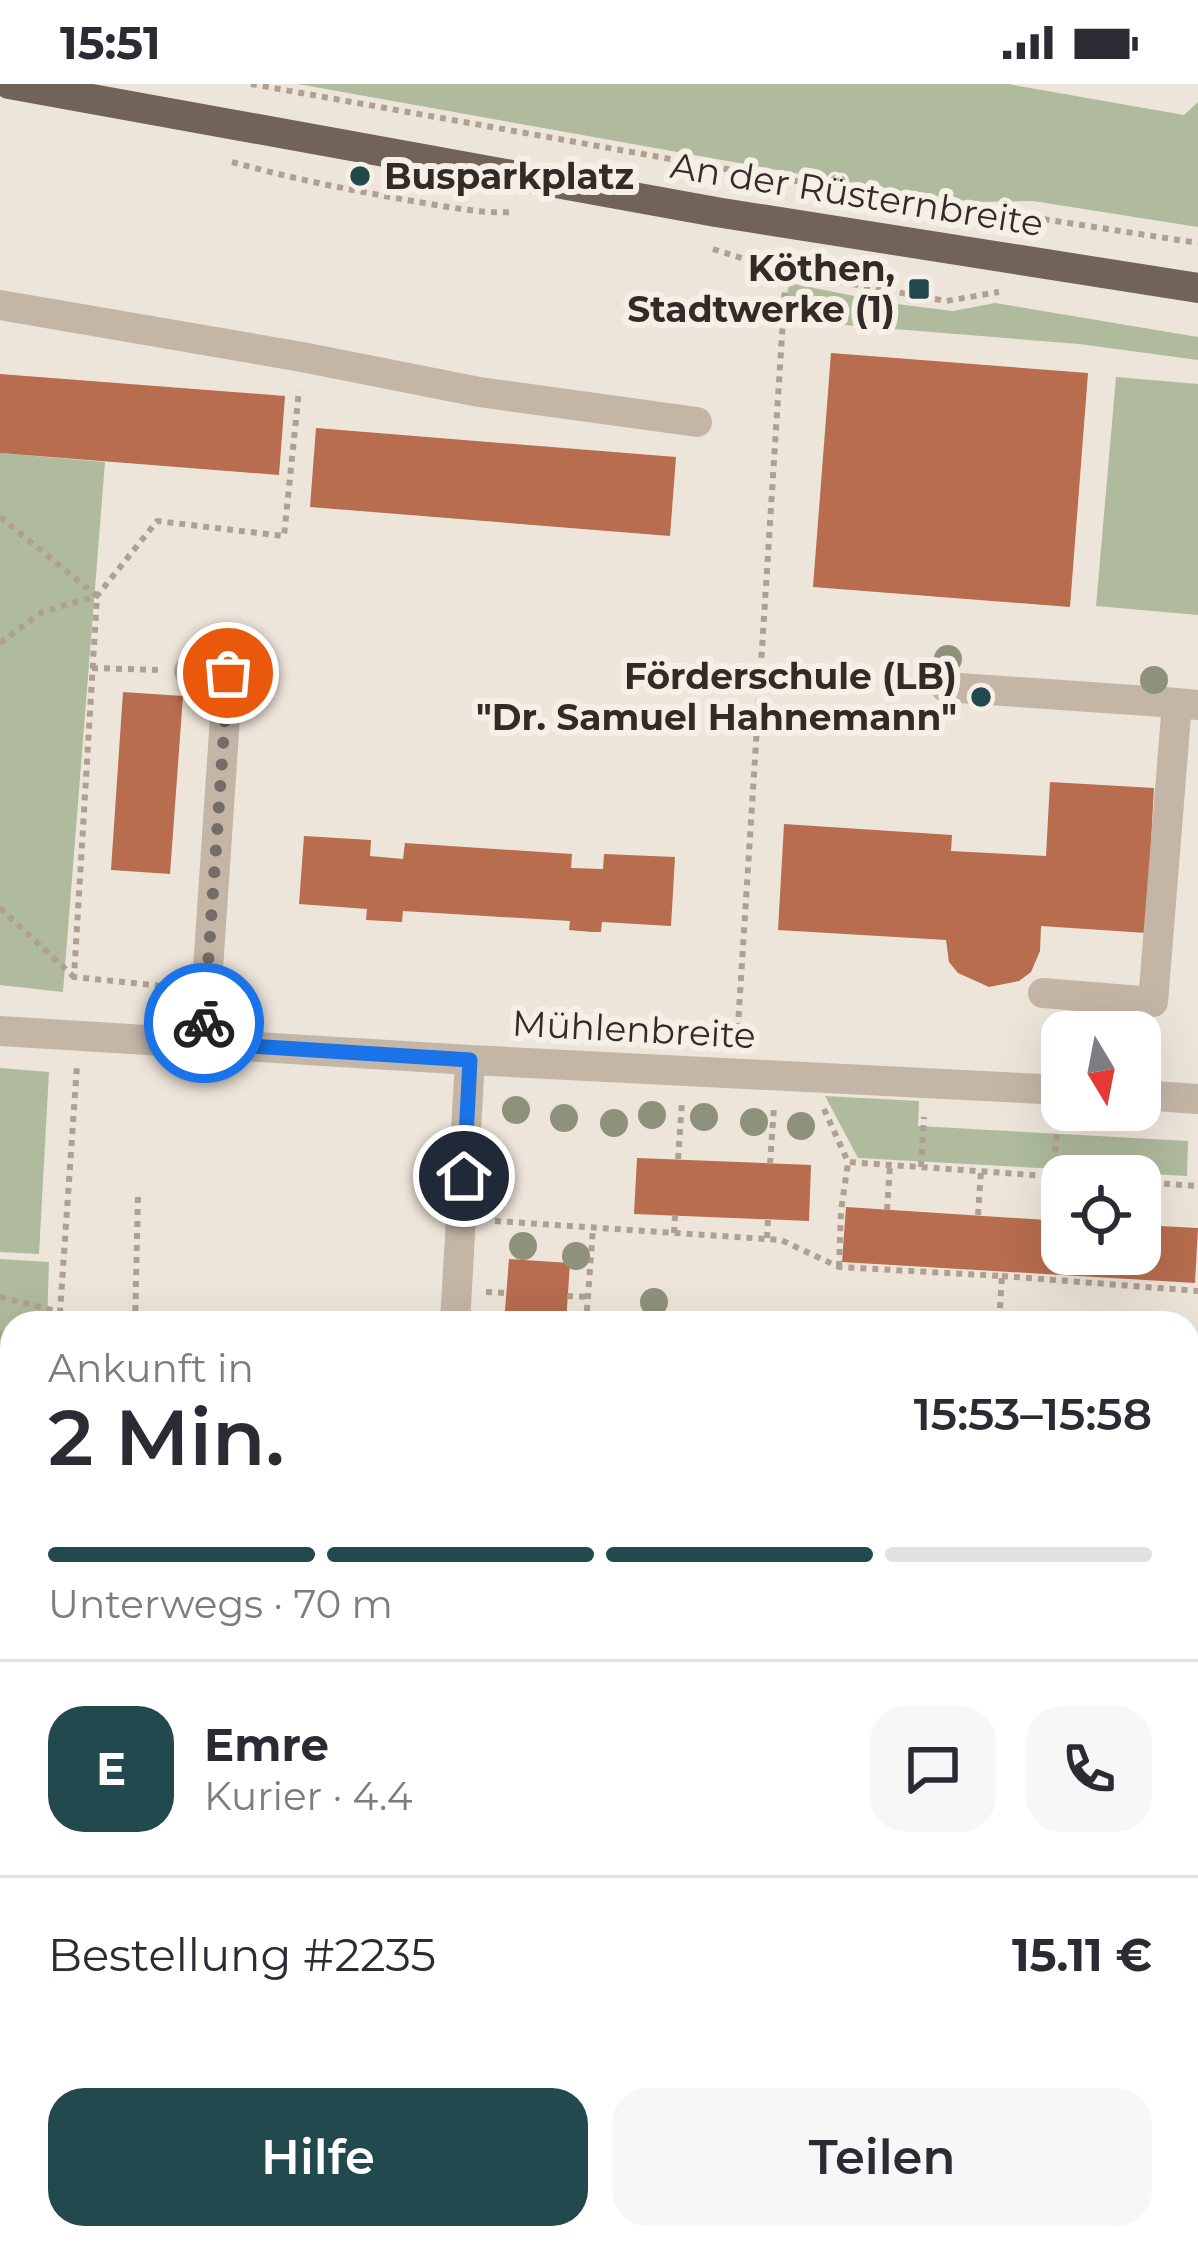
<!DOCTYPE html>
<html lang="de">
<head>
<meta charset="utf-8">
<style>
	body { margin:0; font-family:Montserrat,sans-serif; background:#f7f7f7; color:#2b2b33; height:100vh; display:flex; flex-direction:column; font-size:45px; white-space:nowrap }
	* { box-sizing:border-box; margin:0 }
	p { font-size:39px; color:#7c7c81 }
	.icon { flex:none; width:66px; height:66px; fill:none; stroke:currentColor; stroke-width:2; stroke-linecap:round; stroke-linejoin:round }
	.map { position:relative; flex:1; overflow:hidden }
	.side { position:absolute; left:0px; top:1227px; width:1200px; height:939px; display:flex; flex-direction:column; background:#fff; border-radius:36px 36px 0 0; box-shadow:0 12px 48px #0002 }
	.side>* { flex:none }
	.needle { width:78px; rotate:170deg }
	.controls { position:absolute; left:1041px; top:927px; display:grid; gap:24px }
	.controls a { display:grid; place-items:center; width:120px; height:120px; border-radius:24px; background:#fff; box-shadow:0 12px 48px #0002; font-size:60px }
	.pin { position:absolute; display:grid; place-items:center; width:102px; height:102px; color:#fff; margin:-51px; border:6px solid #fff; border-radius:50%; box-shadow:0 3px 12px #0007 }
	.courier { position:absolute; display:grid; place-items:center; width:120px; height:120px; margin:-60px; border:9px solid #1a73e8; border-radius:50%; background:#fff; color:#222; box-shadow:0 3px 15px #0007 }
	.head em { font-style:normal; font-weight:600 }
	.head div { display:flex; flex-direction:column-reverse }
	.head { display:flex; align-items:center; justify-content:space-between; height:204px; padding:0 48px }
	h1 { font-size:78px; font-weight:600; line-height:90px }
	.bar { display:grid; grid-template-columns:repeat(4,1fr); gap:18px 12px; align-content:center; height:144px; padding:0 48px }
	.bar i { height:15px; border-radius:9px; background:#e1e1e2 }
	.bar .selected { background:#21494e }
	.bar p { grid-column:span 4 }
	.line { display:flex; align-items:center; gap:30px; padding:0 48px; border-top:3px solid #e1e1e2 }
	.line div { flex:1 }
	.round { display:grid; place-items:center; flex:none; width:126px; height:126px; border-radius:36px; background:#f7f7f7 }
	.action { display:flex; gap:24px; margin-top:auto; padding:24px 48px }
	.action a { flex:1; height:138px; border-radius:36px; background:#21494e; color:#fff; font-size:48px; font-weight:600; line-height:138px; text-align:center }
	.action a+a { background:#f7f7f7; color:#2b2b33 }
	.status { display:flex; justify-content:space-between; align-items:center; height:84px; padding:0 60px; background:#fff; direction:ltr }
	.status svg { height:33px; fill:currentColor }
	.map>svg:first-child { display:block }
</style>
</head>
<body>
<div class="status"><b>15:51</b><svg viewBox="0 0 49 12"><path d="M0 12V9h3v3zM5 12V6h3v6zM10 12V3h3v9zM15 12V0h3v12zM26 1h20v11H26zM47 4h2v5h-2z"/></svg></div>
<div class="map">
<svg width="1198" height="2165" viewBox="0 0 1198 2165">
	<rect width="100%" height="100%" fill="#eee5da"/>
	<!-- green -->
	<path fill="#afbb9c" d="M298 0H1008L1184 31 1198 18V143L1033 117 972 118 850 99Z
		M789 199 889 219 953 227 995 219 1198 253V276L1079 260 783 236Z
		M1116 293 1198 300V531L1096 522Z
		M0 369 105 378 63 908 0 901Z
		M0 984 49 988 39 1170 0 1168Z
		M825 1012 919 1017 918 1042 1188 1057 1187 1092 858 1074Z
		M0 1175 49 1178 47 1239H12V1311H0Z"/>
	<!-- building -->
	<path fill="#b76d4e" d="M831 269 1088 289 1070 523 813 503Z
		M0 290 285 312 279 391 0 369Z
		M316 344 676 373 670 452 310 423Z
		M123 608 183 612 170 790 111 786Z
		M1050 698 1154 704 1146 849 1041 842 1040 867 1031 888 1019 897 989 903 958 889 949 878 946 856 778 846 784 740 952 751 951 767 1046 772Z
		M304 752 371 756 370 772 403 775 405 759 572 770 571 784 603 785 604 770 675 773 671 842 602 838 601 848H592L569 846 570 837 403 827 402 838 366 836 367 825 299 820Z
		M637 1074 811 1081 809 1137 634 1130Z
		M846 1123 1062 1137V1170H1140V1141L1198 1144 1195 1199 842 1178Z
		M509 1175 570 1179 566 1239H504Z
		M0 1400 12 1401V1465L0 1464Z
		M0 1582 12 1583V1652H0Z
		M539 2154H582L581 2165H539Z
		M673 2154H718L717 2165H672Z
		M895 2154H935L934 2165H894Z
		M1100 2156 1149 2159V2165H1099Z"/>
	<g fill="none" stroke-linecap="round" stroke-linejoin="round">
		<!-- path -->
		<path stroke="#b0a092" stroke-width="6" stroke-dasharray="6 6" stroke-linecap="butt" d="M251 0 777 94 1198 159
			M232 78C293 95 355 107 418 118 450 123 481 130 513 128
			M713 165 786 188 946 217 999 208
			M0 433 97 512 74 893 172 903
			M0 559 42 528 97 512 157 437 284 452 299 306
			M92 584 160 586
			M0 824 74 893
			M737 957 786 188
			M824 1025 848 1078 1062 1093
			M678 1075 682 1018
			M770 1080 774 1023
			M921 1083 924 1033
			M1053 1092 1058 1036
			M1140 1098 1198 1102
			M887 1126 890 1082
			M978 1131 981 1087
			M1060 1136 1062 1108
			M495 1137 781 1156 839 1183 1002 1192 999 1239
			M1154 1142 1157 1100
			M674 1149 675 1131
			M767 1154 768 1135
			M839 1183 841 1127 848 1079
			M1002 1192 1198 1207
			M486 1208 506 1209
			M567 1212 588 1213
			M0 1213 60 1228
			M68 1239 60 1228 77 981
			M135 1239 138 1111
			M586 1239 593 1144
			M0 1248 12 1260
			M0 1287 12 1288
			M1188 1365 1198 1366
			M1188 1443 1194 1394 1198 1389
			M1188 1605H1198
			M1188 1751 1189 1783 1196 1819 1188 1949"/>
		<!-- minor -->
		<path stroke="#c4b6a7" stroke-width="30" d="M0 221 302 273 479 308 697 338
			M189 587 228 589 203 959
			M945 603 1177 619
			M1043 909 1153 918 1177 619 1198 621
			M0 947 470 976 1062 1006
			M1140 1011 1198 1015
			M455 1239 470 976
			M1188 1707H1198
			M1188 2109 1198 2110
			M71 2165 72 2154
			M640 2165 641 2154"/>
		<!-- major -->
		<path stroke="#726359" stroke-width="30" d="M9 0 716 128 1198 204"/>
	</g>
	<!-- trees -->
	<g fill="#8e917b">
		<circle cx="948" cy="575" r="14"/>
		<circle cx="1154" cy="596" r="14"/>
		<circle cx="516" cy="1026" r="14"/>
		<circle cx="652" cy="1031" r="14"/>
		<circle cx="704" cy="1033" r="14"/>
		<circle cx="564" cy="1034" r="14"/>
		<circle cx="754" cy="1038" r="14"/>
		<circle cx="614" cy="1039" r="14"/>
		<circle cx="801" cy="1042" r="14"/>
		<circle cx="523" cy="1162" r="14"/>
		<circle cx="576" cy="1172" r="14"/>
		<circle cx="654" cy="1218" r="14"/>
	</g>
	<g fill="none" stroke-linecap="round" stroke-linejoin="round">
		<!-- done -->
		<path stroke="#746c66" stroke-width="12" stroke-dasharray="0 21.6" d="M204 939 228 589"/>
		<!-- route -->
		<path stroke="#1a73e8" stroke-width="15" d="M204 939 203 959 470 976 464 1092"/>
	</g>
	<!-- markers -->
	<g fill="#21494e" stroke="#f6efe5" stroke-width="4.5">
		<circle cx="360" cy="92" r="12"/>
		<rect x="907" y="193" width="24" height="24" rx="6"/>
		<circle cx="981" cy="613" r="12"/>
	</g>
	<g text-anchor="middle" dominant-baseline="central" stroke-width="12" stroke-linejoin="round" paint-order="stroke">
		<!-- poi labels -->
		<g font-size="36" font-weight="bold" fill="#322b27" stroke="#f6efe5" text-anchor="end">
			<text x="384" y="92" text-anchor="start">Busparkplatz</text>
			<text x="895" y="184">Köthen,<tspan x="895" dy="41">Stadtwerke (1)</tspan></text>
			<text x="957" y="592">Förderschule (LB)<tspan x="957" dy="41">"Dr. Samuel Hahnemann"</tspan></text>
		</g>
		<!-- street labels -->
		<g font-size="36" fill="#322b27" stroke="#f6efe5">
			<text transform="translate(857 110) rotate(9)">An der Rüsternbreite</text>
			<text transform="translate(634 945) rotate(3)">Mühlenbreite</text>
		</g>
	</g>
</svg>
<div class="controls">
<a><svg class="needle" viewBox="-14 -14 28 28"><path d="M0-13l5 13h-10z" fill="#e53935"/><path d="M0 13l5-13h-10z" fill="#7c7c81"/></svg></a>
<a><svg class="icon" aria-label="locate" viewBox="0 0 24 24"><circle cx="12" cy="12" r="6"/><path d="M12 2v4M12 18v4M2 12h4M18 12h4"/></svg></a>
</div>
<div class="pin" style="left:228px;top:589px;background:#ea580c"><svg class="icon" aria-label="bag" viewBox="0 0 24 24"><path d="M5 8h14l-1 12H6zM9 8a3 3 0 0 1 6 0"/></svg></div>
<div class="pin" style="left:464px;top:1092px;background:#1f2937"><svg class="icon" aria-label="home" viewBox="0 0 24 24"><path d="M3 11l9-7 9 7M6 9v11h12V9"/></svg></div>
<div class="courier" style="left:204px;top:939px"><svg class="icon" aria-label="bike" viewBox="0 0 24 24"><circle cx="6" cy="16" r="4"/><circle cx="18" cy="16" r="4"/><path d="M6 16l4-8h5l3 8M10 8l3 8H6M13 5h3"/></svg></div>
<section class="side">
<div class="head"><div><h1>2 Min.</h1><p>Ankunft in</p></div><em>15:53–15:58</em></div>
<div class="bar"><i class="selected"></i><i class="selected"></i><i class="selected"></i><i></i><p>Unterwegs · 70 m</p></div>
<div class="line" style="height:216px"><b class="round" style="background:#21494e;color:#fff">E</b><div><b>Emre</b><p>Kurier · 4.4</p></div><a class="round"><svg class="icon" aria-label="chat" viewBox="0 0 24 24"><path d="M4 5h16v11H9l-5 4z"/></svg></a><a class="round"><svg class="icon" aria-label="phone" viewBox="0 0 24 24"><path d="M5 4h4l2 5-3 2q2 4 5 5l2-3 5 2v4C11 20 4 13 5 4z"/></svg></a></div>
<div class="line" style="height:156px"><div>Bestellung #2235</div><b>15.11 €</b></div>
<div class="action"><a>Hilfe</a><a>Teilen</a></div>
</section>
</div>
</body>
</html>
